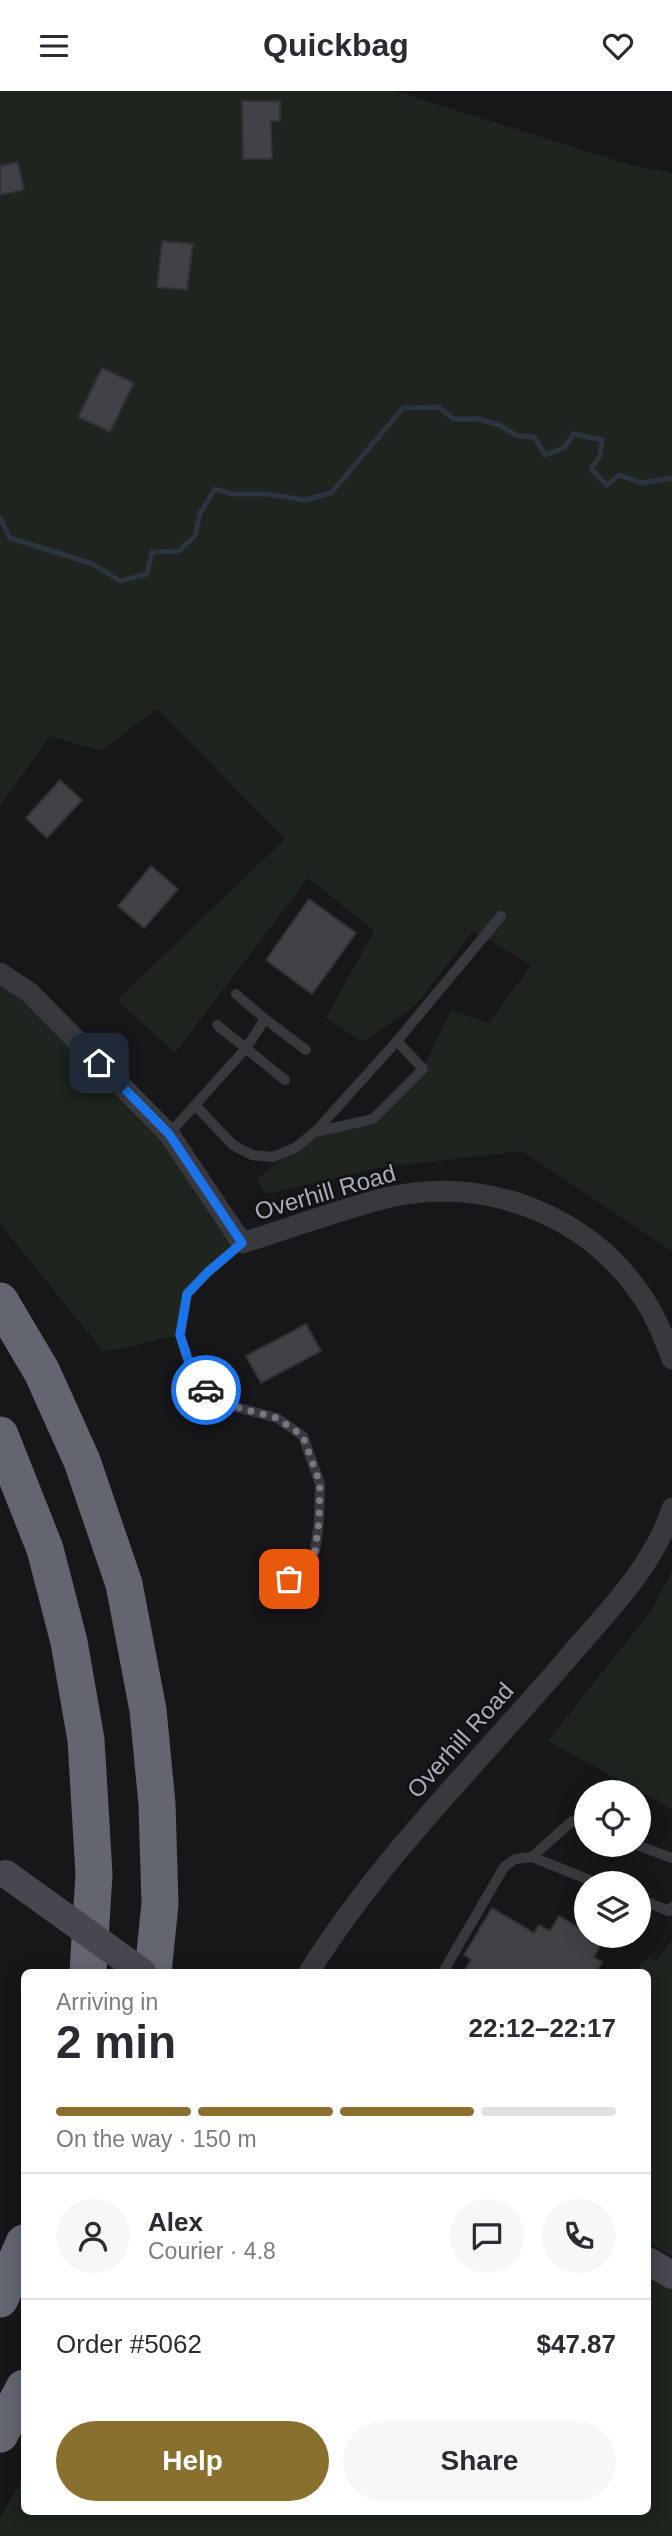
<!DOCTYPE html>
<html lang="en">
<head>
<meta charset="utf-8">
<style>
	body { margin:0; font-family:Helvetica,sans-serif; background:#f7f7f7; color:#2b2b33; height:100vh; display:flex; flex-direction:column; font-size:26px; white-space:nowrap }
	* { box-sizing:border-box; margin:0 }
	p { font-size:23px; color:#7c7c81 }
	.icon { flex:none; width:38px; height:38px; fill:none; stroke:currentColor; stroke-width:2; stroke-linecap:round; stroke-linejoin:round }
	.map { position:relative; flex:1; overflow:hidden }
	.drawer { position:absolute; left:21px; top:1878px; width:630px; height:546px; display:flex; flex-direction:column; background:#fff; border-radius:10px; box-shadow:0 4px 18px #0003 }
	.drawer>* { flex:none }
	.buttons { position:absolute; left:574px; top:1689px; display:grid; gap:14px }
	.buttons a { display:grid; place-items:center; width:77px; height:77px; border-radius:50%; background:#fff; box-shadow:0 4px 18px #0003; font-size:35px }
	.pin { position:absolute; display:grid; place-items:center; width:60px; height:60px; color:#fff; margin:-30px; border-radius:14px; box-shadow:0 4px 10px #0006 }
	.courier { position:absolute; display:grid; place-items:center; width:70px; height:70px; margin:-35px; border:5px solid #1a73e8; border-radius:50%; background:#fff; color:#222; box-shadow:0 2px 9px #0007 }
	.summary em { font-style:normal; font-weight:700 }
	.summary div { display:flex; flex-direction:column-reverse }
	.summary { display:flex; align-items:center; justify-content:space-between; height:119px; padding:0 35px }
	h1 { font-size:46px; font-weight:700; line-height:52px }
	.bar { display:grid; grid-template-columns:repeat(4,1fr); gap:10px 7px; align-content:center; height:84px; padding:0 35px }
	.bar i { height:9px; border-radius:5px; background:#e1e1e2 }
	.bar .on { background:#8a702f }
	.bar p { grid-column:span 4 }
	.line { display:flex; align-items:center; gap:18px; padding:0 35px; border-top:2px solid #e1e1e2 }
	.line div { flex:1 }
	.round { display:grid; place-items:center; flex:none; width:74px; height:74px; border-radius:37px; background:#f7f7f7 }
	.button { display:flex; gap:14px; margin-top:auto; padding:14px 35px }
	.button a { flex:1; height:80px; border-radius:42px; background:#8a702f; color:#fff; font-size:28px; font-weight:700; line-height:80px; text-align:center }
	.button a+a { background:#f7f7f7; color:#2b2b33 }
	header { display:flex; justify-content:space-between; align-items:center; height:91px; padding:0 35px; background:#fff; font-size:32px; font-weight:700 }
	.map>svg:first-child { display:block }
</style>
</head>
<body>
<header><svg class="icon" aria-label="menu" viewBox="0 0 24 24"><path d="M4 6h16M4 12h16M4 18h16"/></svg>Quickbag<svg class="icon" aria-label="heart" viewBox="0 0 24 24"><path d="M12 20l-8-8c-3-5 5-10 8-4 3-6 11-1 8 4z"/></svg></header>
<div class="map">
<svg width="672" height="2445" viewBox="0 0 672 2445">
	<rect width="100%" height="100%" fill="#17171a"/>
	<!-- green -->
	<path fill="#1d251e" d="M0 0H395L627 73 672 82V1160L522 1060 377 1077 266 1103 256 1089 315 1041 373 1028 423 978 451 919 489 932 531 874 473 840 416 914 363 951 326 927 374 840 308 787 175 962 117 909 285 748 157 618 101 660 50 645 0 715Z
		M0 882 169 1043 242 1152 187 1203 180 1244 104 1261 0 1133Z
		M672 1480V1718L548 1650 653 1517Z
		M672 1849V2165L648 2151V1881H633L649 1866 657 1870Z
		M648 2183 672 2198V2445H0V2426L24 2387V2420H648Z"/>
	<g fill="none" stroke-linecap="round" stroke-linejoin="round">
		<!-- stream -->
		<path stroke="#2c353f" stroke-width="5" d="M0 427 10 447 93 473 120 490 147 483 152 461 179 460 195 445 200 422 215 398 233 403H266L305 409 331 402 403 317 439 316 454 328H478L499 334 518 345 534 346 545 364 564 357 574 343 602 349 600 365 591 378 607 394 619 384 642 392 672 387"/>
	</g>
	<!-- building -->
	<path fill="#414247" stroke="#313136" stroke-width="2" d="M242 10H280V30H271L272 68H243Z
		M18 71 24 99 0 104V75Z
		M162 150 193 153 187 199 157 196Z
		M102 277 134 292 110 341 78 326Z
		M60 689 82 709 47 747 26 727Z
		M151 775 178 798 144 837 118 815Z
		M309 808 356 842 312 903 266 869Z
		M306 1233 321 1260 261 1292 246 1265Z
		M492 1817 534 1842 539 1834 550 1840 559 1825 586 1841V1844H592L602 1851 594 1866 602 1871 596 1881H463L471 1869 464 1864Z"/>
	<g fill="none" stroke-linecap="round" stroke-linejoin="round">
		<!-- service -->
		<path stroke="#38393f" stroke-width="10" d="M265 928 306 959
			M217 934 285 989
			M195 1014 233 1054 252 1064 273 1066 295 1057 315 1041 397 950 501 825
			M315 1041 373 1028 423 978 397 950
			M169 1043 247 956 265 928 236 903
			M242 1152 208 1181 187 1203 180 1244 193 1284 211 1304 232 1315 277 1327 303 1345 320 1393 319 1430 315 1460 305 1479 289 1488
			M637 1754 672 1767
			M532 1766 572 1730 586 1735
			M639 1808 669 1820 672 1816
			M443 1881 504 1776 515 1768 532 1766 597 1792"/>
		<!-- minor -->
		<path stroke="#38393f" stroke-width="21" d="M0 882 30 902 169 1043 242 1152C291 1137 340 1118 390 1106 482 1085 585 1122 639 1201 654 1221 663 1244 672 1268
			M309 1881C381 1766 478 1672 566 1569 605 1523 654 1476 672 1417"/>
		<!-- secondary -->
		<path stroke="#46474f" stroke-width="28" d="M648 2170 672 2184"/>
		<!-- motorway -->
		<path stroke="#636670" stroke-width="37" d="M0 1210 42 1281 82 1370 124 1493 148 1619 157 1713 160 1813 153 1881
			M0 1344 45 1458 69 1551 86 1649 94 1783 88 1881
			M0 2208 24 2152
			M0 2343 24 2297"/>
		<!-- secondary-bridge -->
		<path stroke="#46474f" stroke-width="28" d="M6 1783 142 1881"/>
	</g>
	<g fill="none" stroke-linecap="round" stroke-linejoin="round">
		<!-- done -->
		<path stroke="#757882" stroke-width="7" stroke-dasharray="0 12.6" d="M206 1299 211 1304 232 1315 277 1327 303 1345 320 1393 319 1430 315 1460 306 1479 289 1488"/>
		<!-- route -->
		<path stroke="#1a73e8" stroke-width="9" d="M99 972 169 1043 242 1152 208 1181 187 1203 180 1244 193 1284 206 1299"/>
	</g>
	<g text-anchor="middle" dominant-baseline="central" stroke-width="5" stroke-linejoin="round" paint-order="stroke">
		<!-- street labels -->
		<g font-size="24" fill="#a8adba" stroke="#121215">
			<text transform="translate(325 1101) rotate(-16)">Overhill Road</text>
			<text transform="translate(460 1649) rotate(-48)">Overhill Road</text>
		</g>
	</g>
</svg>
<div class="buttons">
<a><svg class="icon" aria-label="locate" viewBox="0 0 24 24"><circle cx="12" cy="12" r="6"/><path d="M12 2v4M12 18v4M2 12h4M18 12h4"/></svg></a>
<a><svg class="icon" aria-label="layers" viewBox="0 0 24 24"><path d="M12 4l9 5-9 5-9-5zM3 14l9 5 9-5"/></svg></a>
</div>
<div class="pin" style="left:289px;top:1488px;background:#ea580c"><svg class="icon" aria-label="bag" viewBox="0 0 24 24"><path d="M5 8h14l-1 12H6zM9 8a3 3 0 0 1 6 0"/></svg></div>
<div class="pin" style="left:99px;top:972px;background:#1f2937"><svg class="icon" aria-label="home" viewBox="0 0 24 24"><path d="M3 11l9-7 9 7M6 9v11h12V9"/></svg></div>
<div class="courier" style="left:206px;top:1299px"><svg class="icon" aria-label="car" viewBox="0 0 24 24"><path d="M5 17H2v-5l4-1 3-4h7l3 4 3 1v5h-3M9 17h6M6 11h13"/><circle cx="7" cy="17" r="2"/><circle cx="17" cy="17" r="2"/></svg></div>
<section class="drawer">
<div class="summary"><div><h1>2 min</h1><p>Arriving in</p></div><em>22:12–22:17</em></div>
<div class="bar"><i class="on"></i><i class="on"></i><i class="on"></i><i></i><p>On the way · 150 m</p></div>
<div class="line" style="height:126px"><a class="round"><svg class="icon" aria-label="person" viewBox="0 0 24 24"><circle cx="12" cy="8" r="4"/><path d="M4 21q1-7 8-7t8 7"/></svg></a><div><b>Alex</b><p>Courier · 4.8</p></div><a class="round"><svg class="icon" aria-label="chat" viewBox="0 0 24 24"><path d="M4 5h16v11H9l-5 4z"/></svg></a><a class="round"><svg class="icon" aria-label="phone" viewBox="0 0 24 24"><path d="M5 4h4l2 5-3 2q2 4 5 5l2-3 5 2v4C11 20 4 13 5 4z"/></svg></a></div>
<div class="line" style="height:91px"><div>Order #5062</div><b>$47.87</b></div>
<div class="button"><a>Help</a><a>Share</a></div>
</section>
</div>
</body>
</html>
